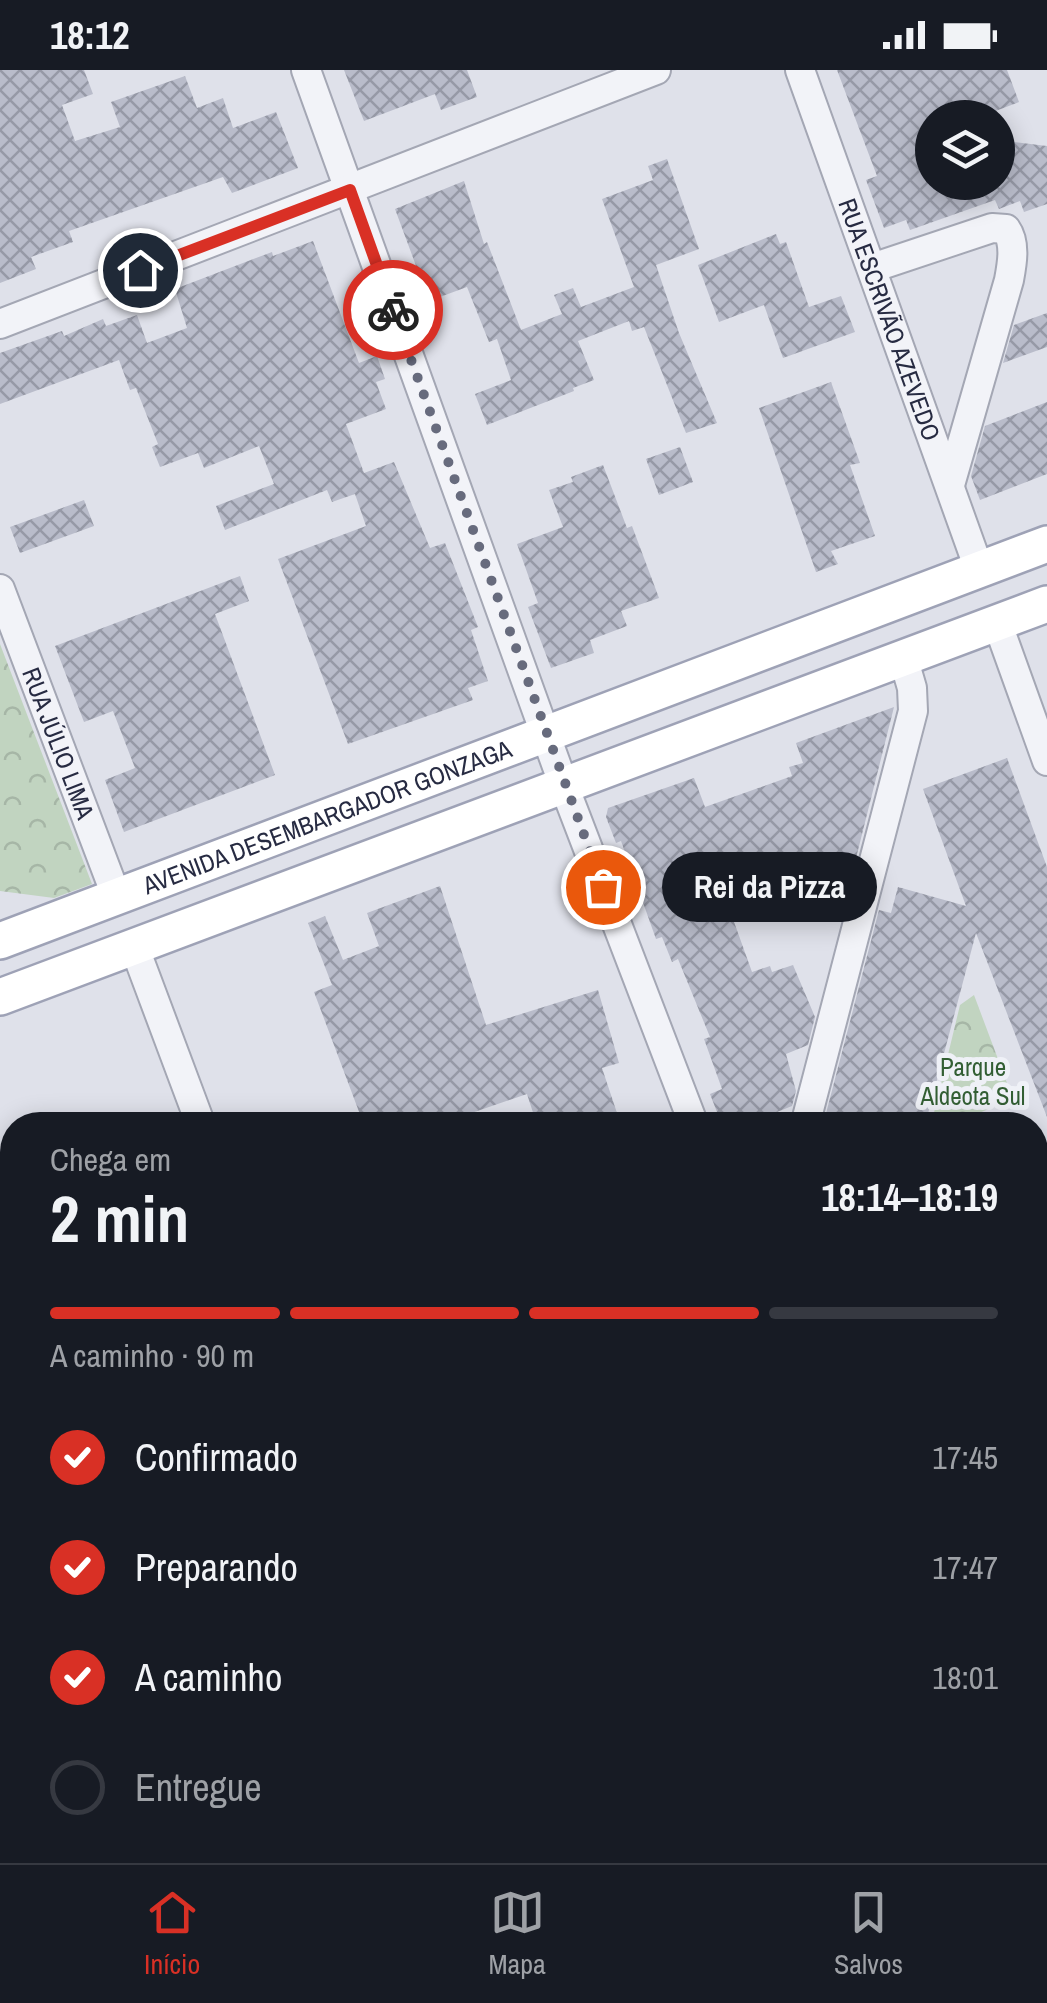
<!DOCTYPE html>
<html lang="pt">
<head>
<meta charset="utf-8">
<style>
	body { margin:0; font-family:"Archivo Narrow",sans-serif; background:#242831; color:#f1f3f6; height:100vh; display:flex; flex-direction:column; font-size:38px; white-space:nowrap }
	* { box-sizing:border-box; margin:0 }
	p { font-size:32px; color:#9ea1a6 }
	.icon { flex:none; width:55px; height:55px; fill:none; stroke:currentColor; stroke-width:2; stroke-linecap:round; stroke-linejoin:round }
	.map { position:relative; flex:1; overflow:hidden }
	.sheet { position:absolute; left:0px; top:1042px; width:1048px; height:752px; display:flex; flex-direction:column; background:#171b24; border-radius:40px 40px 0 0; box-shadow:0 5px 25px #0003 }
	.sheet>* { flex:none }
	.fabs { position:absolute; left:915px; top:30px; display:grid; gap:20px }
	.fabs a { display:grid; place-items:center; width:100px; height:100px; border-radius:50%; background:#171b24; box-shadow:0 5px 25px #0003; font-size:50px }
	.pin { position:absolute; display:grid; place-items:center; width:85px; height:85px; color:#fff; margin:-42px; border:5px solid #fff; border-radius:50%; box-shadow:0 2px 10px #0007 }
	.courier { position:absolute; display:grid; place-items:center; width:100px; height:100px; margin:-50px; border:8px solid #d93025; border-radius:50%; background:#fff; color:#222; box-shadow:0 2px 12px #0007 }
	.bubble { position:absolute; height:70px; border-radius:35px; background:#171b24; box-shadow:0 5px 25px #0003; font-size:32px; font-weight:700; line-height:70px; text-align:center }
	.head em { font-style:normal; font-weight:700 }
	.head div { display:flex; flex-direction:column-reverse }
	.head { display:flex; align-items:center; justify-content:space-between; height:170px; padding:0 50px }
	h1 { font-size:65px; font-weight:700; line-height:75px }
	.bar { display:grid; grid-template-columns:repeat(4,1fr); gap:15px 10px; align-content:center; height:120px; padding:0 50px }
	.bar i { height:12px; border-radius:8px; background:#363941 }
	.bar .current { background:#d93025 }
	.bar p { grid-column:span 4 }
	ol { padding:0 50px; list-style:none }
	li { display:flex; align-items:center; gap:30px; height:110px }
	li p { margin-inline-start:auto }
	li .icon { padding:10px; border-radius:50%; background:#d93025; color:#fff; stroke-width:4 }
	li:last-child { color:#9ea1a6 }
	li i { width:55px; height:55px; border:5px solid #363941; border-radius:50% }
	.status { display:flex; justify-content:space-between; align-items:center; height:70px; padding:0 50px; background:#171b24; direction:ltr }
	.status svg { height:28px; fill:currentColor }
	.menu { display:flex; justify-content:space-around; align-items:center; height:140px; border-top:2px solid #363941; background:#171b24; font-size:28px; color:#9ea1a6 }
	.menu a { display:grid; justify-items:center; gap:5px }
	.menu .current { color:#d93025 }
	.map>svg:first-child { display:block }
</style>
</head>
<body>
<div class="status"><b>18:12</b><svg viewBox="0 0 49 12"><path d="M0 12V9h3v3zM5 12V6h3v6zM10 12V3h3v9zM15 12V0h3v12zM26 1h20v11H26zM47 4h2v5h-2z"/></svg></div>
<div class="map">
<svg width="1047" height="1793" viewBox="0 0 1047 1793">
	<defs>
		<pattern id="park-crowns" width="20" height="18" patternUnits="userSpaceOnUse" patternTransform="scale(2.5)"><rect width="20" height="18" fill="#c1d4c0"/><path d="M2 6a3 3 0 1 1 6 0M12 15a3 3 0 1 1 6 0" fill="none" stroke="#a6b6a6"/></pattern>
		<pattern id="building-cross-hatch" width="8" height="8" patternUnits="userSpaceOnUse" patternTransform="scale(2.5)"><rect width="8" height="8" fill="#b9bcca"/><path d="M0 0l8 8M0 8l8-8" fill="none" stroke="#9699a6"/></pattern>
	</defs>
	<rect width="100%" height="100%" fill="#dfe1ea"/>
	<!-- park -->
	<path fill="url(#park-crowns)" d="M0 574 92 814 54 828 0 821Z
		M974 925 1013 1029 950 1055H931L960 935Z"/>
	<!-- building -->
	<path fill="url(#building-cross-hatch)" d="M0 0H84L93 24 62 35 75 71 120 57 111 32 185 6 197 38 223 28 233 58 276 42 298 98 232 123 223 107 69 161 73 172 31 187 36 199 0 213Z
		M344 0H467L477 27 441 40 435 24 364 51Z
		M837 0H1007L1019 32 977 48H932V112H998V70L1047 76V134L1024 142 1020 131 999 139 995 130 910 160 906 150 884 158 866 110 877 106Z
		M667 89 699 179 656 195 679 263 717 353 686 363 644 257 632 261 629 251 578 271 594 310 573 318 574 321 487 355 475 324 511 310 497 269 489 272 467 217 429 231 395 139 464 111 484 174 487 172 521 260 562 244 554 225 573 218 581 237 634 217 602 129 653 110 648 96Z
		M776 164 780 174 786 172 809 237 841 226 855 262 783 288 764 235 719 252 698 195Z
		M313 171 359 293 377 286 385 309 376 312 386 339 346 354 364 403 394 392 430 478 445 473 478 557 471 560 488 611 468 618 473 630 348 674 278 489 366 456 355 424 332 432 327 420 225 460 216 436 274 414 259 376 204 398 198 383 160 397 152 377 158 374 136 318 130 320 119 290 0 334V283L62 261 64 266 103 249 106 256 137 245 147 273 187 258 175 219 272 182 273 186Z
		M1047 243V277L1003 293 1014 255Z
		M831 312 860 393 850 395 875 466 831 481 838 494 816 502 759 338Z
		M1047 332V404L980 430 971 406 985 356Z
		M680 377 693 412 659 425 646 389Z
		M603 395 627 458 632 456 659 528 621 541 627 556 590 570 594 583 551 598 528 537 538 533 517 474 563 457 549 420 573 412 571 407Z
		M84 430 94 456 20 483 10 457Z
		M240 506 249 531 215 544 275 705 124 762 105 710 135 698 113 641 84 652 55 576Z
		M894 637 849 816 828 812 820 790 724 824 752 902 770 896 772 902 793 895 815 947 808 975 786 984 796 1021 792 1036 767 1046 770 1055H722L710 1024 722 1019 704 969 710 967 678 889 672 892 662 867 656 869 621 771 616 773 606 747 608 738 694 708 705 737 792 706 789 697 803 693 796 673Z
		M1007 688 1047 797V1047L976 863 925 1055H823L879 840 891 843 898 817 966 836 923 719Z
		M440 816 486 955 598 920 619 993 602 998 617 1043 581 1055H537L527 1024 457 1048 460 1055H364L314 922 332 915 308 853 325 846 343 890 379 876 367 843Z"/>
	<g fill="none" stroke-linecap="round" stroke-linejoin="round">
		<defs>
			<g id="minor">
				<path d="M306 0 564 716 694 1055"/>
				<path id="s1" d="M800 0 979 499"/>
				<path d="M872 198 992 158 1006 159C1016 173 1012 194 1009 210L950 415"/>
				<path d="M0 254 656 0"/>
				<path id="s2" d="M0 519 117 828"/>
				<path d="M997 552 1047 691"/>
				<path d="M134 876 201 1055"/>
				<path d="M805 1055 913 641 912 618 903 587"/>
				<path d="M1035 1284 1047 1279"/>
				<path d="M1035 1626 1047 1622"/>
				<path d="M0 1663 12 1658"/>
				<path d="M469 1782 473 1793"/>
				<path d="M959 1782 963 1793"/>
				<path d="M583 1793 614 1782"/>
			</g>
			<g id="major">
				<path id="s3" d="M0 871 1047 474"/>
				<path d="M0 927 1047 534"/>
			</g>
		</defs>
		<!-- minor casing -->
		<use href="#minor" stroke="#a4a7b4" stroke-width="32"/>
		<!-- major casing -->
		<use href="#major" stroke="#9ea2b6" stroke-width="40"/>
		<!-- minor -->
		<use href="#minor" stroke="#f2f3f8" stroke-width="28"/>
		<!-- major -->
		<use href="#major" stroke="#fff" stroke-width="35"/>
	</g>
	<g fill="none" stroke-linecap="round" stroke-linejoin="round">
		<!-- done -->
		<path stroke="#676b7d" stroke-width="10" stroke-dasharray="0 18" d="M393 240 603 817"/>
		<!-- route -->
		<path stroke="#d93025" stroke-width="12" d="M140 200 350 120 393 240"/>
	</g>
	<g text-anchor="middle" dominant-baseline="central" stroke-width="10" stroke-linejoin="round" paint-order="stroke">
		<!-- street labels -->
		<g font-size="25" fill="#272b42" stroke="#eff1f7">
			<text stroke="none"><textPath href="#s1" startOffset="265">RUA ESCRIVÃO AZEVEDO</textPath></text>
			<text stroke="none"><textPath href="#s2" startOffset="165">RUA JÚLIO LIMA</textPath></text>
			<text stroke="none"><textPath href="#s3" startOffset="350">AVENIDA DESEMBARGADOR GONZAGA</textPath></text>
		</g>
		<!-- park labels -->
		<g font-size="25" fill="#335f34" stroke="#eff1f7">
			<text x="973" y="997">Parque<tspan x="973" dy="29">Aldeota Sul</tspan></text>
		</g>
	</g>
</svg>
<div class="fabs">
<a><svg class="icon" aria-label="layers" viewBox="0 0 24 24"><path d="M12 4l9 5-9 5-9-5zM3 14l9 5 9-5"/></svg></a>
</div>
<div class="pin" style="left:603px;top:817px;background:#ea580c"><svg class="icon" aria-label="bag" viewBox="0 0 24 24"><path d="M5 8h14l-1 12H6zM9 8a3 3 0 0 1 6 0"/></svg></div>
<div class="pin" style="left:140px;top:200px;background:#1f2937"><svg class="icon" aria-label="home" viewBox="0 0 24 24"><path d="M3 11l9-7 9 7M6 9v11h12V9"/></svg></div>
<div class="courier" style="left:393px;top:240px"><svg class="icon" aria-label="bike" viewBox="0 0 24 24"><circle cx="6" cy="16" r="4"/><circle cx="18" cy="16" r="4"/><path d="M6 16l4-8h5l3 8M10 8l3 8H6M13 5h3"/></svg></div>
<div class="bubble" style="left:662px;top:782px;width:215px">Rei da Pizza</div>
<section class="sheet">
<div class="head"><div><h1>2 min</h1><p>Chega em</p></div><em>18:14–18:19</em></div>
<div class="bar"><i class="current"></i><i class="current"></i><i class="current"></i><i></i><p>A caminho · 90 m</p></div>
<ol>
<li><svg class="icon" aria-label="check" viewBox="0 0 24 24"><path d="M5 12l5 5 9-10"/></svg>Confirmado<p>17:45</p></li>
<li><svg class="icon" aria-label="check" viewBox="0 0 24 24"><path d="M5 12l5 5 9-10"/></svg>Preparando<p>17:47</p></li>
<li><svg class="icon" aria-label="check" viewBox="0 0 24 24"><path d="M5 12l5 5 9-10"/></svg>A caminho<p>18:01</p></li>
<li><i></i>Entregue</li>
</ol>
</section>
</div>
<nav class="menu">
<a class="current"><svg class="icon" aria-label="home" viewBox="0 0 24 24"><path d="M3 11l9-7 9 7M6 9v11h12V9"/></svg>Início</a>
<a><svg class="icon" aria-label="map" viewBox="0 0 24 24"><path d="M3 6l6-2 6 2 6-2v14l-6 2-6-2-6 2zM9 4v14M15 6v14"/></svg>Mapa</a>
<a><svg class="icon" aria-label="saved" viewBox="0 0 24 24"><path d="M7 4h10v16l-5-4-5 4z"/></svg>Salvos</a>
</nav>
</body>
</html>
